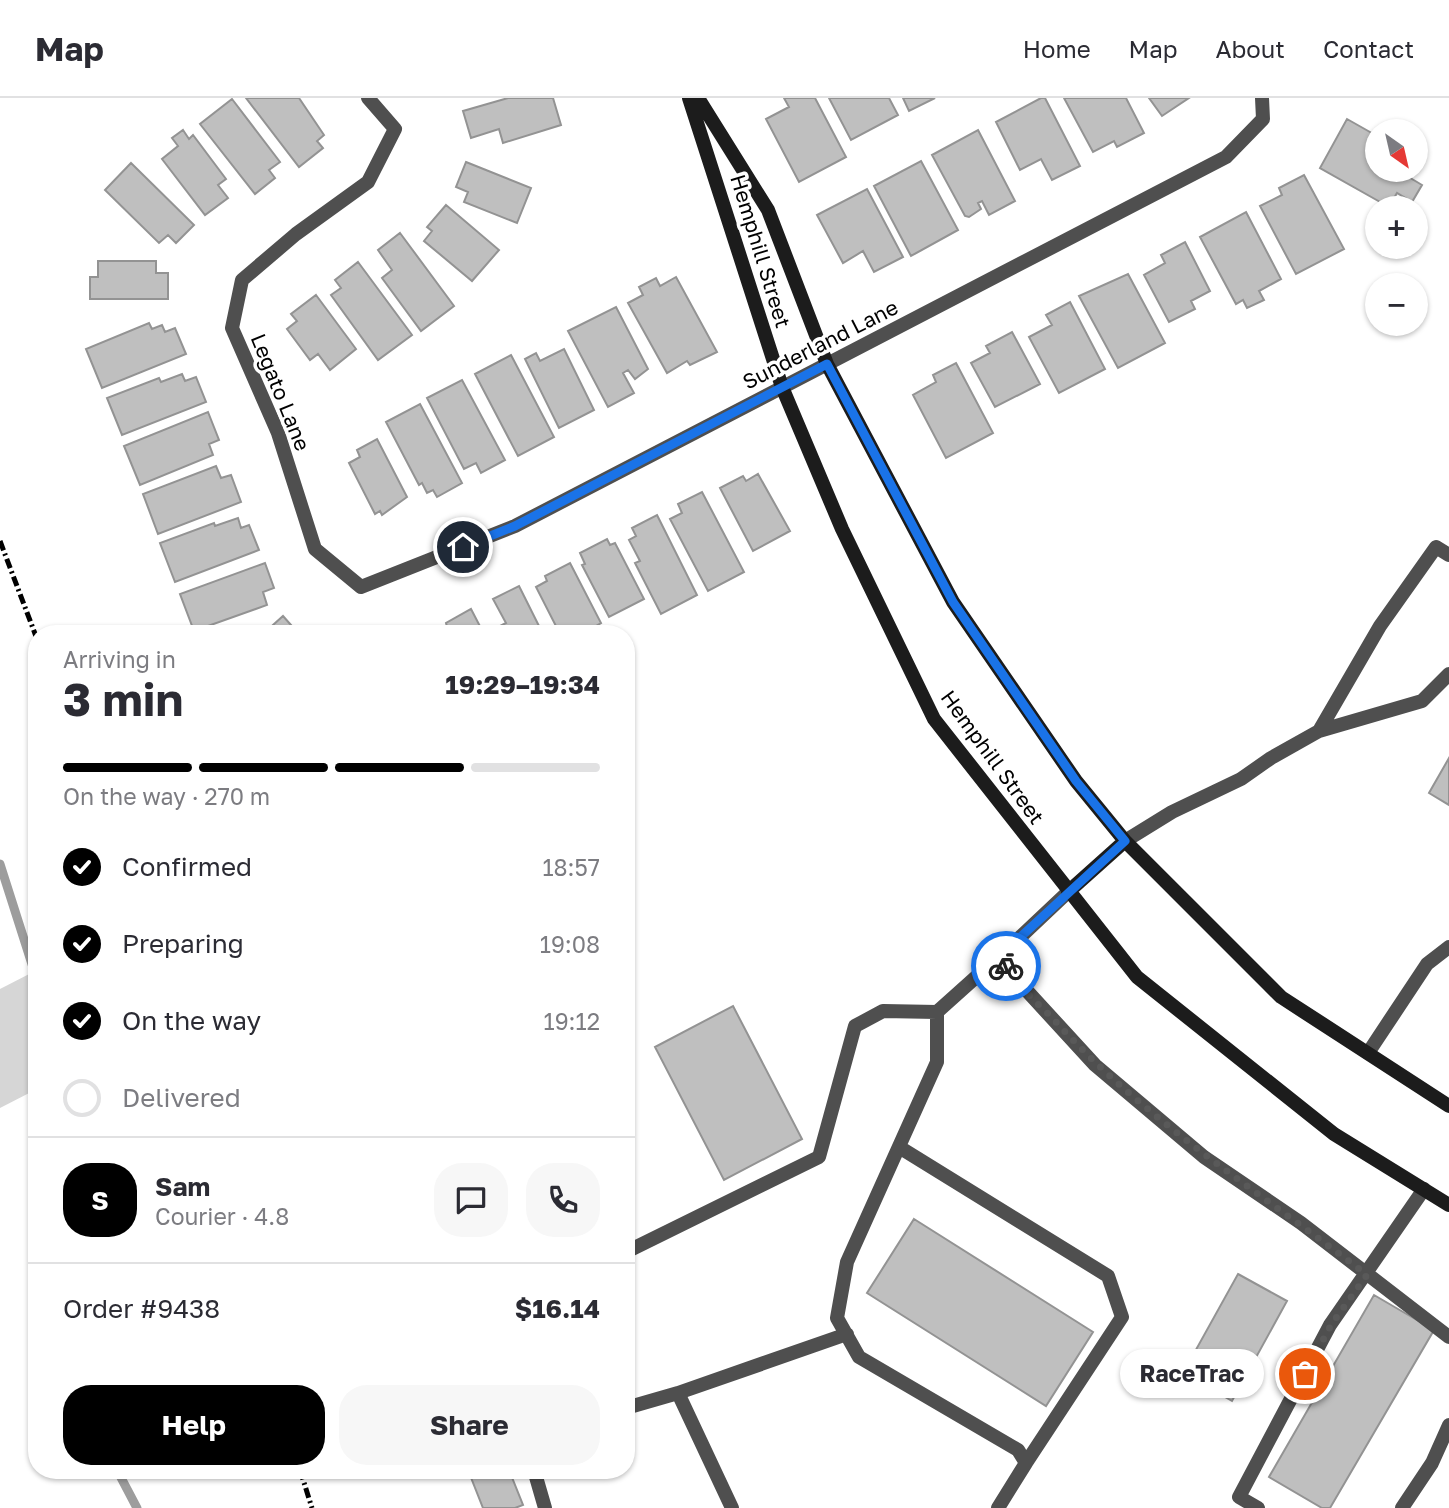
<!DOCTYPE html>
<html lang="en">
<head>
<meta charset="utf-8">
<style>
	body { margin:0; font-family:"Golos Text",sans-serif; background:#f7f7f7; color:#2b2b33; height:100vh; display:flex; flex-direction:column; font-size:26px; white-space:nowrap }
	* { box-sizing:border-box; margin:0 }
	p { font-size:23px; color:#7c7c81 }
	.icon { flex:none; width:38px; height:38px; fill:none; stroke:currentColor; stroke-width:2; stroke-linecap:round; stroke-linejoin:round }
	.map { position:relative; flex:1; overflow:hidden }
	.side { position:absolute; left:28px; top:527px; width:607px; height:854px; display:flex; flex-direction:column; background:#fff; border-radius:28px; box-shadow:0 2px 5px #0004 }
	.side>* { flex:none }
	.needle { width:46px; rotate:146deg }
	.tools { position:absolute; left:1365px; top:21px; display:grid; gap:14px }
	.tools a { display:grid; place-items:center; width:63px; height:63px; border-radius:50%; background:#fff; box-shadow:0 2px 5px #0004; font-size:35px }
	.pin { position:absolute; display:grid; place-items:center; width:60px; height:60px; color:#fff; margin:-30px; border:4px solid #fff; border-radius:50%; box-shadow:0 2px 7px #0007 }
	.courier { position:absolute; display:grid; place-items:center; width:70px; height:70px; margin:-35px; border:5px solid #1a73e8; border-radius:50%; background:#fff; color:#222; box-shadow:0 2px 9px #0007 }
	.bubble { position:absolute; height:49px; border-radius:24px; background:#fff; box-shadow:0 2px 5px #0004; font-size:23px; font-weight:700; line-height:49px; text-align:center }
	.overview em { font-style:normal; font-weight:700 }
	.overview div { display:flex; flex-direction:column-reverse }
	.overview { display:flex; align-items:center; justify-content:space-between; height:119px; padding:0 35px }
	h1 { font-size:46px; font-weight:700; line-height:52px }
	.bar { display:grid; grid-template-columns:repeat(4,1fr); gap:10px 7px; align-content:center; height:84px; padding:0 35px }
	.bar i { height:9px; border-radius:5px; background:#e1e1e2 }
	.bar .selected { background:#000 }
	.bar p { grid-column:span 4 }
	.line { display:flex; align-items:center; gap:18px; padding:0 35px; border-top:2px solid #e1e1e2 }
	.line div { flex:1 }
	.round { display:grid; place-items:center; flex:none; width:74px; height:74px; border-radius:28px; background:#f7f7f7 }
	ol { padding:0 35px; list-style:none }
	li { display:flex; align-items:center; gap:21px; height:77px }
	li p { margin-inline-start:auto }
	li .icon { padding:7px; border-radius:50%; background:#000; color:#fff; stroke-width:4 }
	li:last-child { color:#7c7c81 }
	li i { width:38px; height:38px; border:4px solid #e1e1e2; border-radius:50% }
	.primary-button { display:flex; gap:14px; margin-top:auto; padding:14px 35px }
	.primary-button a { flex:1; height:80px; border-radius:28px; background:#000; color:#fff; font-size:28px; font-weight:700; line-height:80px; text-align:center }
	.primary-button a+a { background:#f7f7f7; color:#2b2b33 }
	header { display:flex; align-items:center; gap:42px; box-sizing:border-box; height:98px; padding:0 35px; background:#fff; border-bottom:2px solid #e1e1e2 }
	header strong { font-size:33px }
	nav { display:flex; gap:38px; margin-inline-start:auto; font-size:24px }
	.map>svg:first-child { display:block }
</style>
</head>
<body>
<header>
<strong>Map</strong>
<nav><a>Home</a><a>Map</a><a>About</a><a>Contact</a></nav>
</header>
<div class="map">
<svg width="1449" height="1410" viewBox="0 0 1449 1410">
	<rect width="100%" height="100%" fill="#fff"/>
	<!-- green -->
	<path fill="#d6d6d6" d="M37 872V991L0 1010V891Z"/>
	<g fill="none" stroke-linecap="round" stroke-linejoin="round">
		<!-- stream -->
		<path stroke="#9d9d9d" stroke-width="9" d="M0 766 37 882
			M37 1095V1126
			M117 1372 137 1410"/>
	</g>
	<!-- building -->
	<path fill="#bfbfbf" stroke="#939393" stroke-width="2" d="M246 0H299L324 37 317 43 323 50 299 69Z
		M508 0H553L561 27 503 45 499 31 471 40 463 13Z
		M784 0H815L846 59 799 84 766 21 789 9Z
		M829 0H889L898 17 851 42Z
		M903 0H935L909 13Z
		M1041 0H1045L1080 68 1052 82 1041 61 1020 72 996 24Z
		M1064 0H1126L1144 35 1117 49 1114 43 1093 54Z
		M1149 0H1189L1162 18Z
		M232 1 280 64 269 72 275 80 255 96 200 26Z
		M1347 21 1377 38V72H1411L1407 78 1422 87 1412 104 1397 95 1389 109 1320 70Z
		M183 32 189 41 193 37 226 81 218 87 228 100 205 117 162 61 178 48 172 40Z
		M978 32 1015 103 989 117 982 103 978 105 981 111 969 119 965 118 932 57Z
		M921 63 958 132 911 158 874 88Z
		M466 64 531 90 517 125 464 104 468 94 456 89Z
		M131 65 194 127 176 145 168 137 159 145 105 92Z
		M1304 77 1344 151 1296 176 1260 108 1282 97 1279 90Z
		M867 91 903 159 874 174 863 153 843 165 817 117Z
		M446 107 499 152 472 183 424 143 432 133 427 129Z
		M1246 114 1281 181 1259 193 1264 202 1247 210 1243 202 1236 206 1200 139Z
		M400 135 454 208 421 233 382 180 392 172 378 152Z
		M1185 144 1210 193 1191 203 1195 211 1169 224 1144 177 1165 165 1161 157Z
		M98 163H156V175H168V201H90V179H98Z
		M358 164 412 237 378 262 331 197 341 190 335 182Z
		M1128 176 1165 245 1118 270 1079 198Z
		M676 179 717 254 690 267 687 263 667 275 628 205 643 197 639 189 656 180 660 188Z
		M316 197 356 251 330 272 318 256 310 262 287 231 297 223 291 216Z
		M1070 204 1105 271 1059 295 1029 239 1052 227 1046 217Z
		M616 209 648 271 635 281 628 272 623 275 634 295 608 309 568 233Z
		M149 225 152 231 162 227 165 234 175 230 186 256 102 290 86 251Z
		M1012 234 1040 286 995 309 971 265 990 255 986 248Z
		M564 251 594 312 559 330 525 261 536 255 540 263Z
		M511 257 554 339 518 358 475 276Z
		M956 265 993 335 946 360 913 297 936 284 933 277Z
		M182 276 185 283 196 279 206 304 122 337 107 300 159 280 161 284Z
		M462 282 505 362 481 375 476 365 464 371 427 300Z
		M420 306 462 385 437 399 433 392 427 395 422 385 419 387 386 324Z
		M208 314 219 342 209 346 213 357 140 387 124 348Z
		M377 341 407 399 382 417 380 413 375 416 349 365 360 359 357 352Z
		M216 368 221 380 231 377 241 404 158 436 143 396Z
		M758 376 790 433 753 453 720 390 743 378 746 383Z
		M702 394 744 474 708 493 670 421 682 415 678 406Z
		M657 417 697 497 661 516 635 465 640 463 629 442 636 438 632 430Z
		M238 420 241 430 249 427 259 452 175 484 160 445 214 425 215 428Z
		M607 441 610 447 615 445 644 501 609 519 582 467 585 466 580 455Z
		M265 465 274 490 263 494 267 507 194 533 180 496Z
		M570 465 601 525 582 536H560L536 489 547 483 545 478Z
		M519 488 543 536H498L496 530 506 525 493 501Z
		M471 511 484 536H449L446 525Z
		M283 518 299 536H263Z
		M1449 660V707L1429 695Z
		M733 908 802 1041 724 1082 655 949Z
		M914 1121 1093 1234 1046 1308 867 1195Z
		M1238 1176 1287 1203 1232 1303 1183 1275Z
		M1374 1197 1434 1232 1330 1410H1322L1269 1379Z
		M468 1372H509L523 1407 515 1410H483Z"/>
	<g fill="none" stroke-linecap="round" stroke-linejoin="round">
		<!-- lane -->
		<path stroke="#4f4f4f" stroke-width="14" d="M1319 633 1422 603 1449 576
			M1125 743 1172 714 1241 681 1271 660 1319 633 1380 528 1436 449 1449 457
			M1068 794 1014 845 1006 870 1095 967 1204 1059 1301 1125 1449 1239
			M1368 955 1427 866 1449 849
			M899 1049 1108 1178 1122 1219 1026 1365
			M626 1154 819 1059 855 928 883 913 937 914
			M626 1310 678 1295
			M534 1372 545 1410
			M732 1410 678 1295 847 1236
			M998 1410 1026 1365 1018 1352 859 1259 837 1220 847 1164 937 964V914L1014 845
			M1258 1410 1239 1399 1330 1227 1424 1091
			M1402 1410 1432 1365 1449 1327"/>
		<!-- street -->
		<path stroke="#4f4f4f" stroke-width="14" d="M368 0 395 31 368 84 296 136 242 182 232 230 278 335 315 451 361 489 515 428 1226 59 1263 21 1262 0"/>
		<!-- secondary -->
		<path stroke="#1c1c1c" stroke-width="14" d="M689 0 782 289 842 431 934 621 1137 879 1334 1036 1449 1107
			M698 0 768 112 827 266 953 504 1076 683 1125 743 1281 899 1449 1008
			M1068 794 1125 743"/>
		<!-- rail -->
		<path stroke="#000" stroke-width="5" stroke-dasharray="10 3.5 2 3.5" stroke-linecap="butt" d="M0 443 37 541
			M300 1372 312 1410"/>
	</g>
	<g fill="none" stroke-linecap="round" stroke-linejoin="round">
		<!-- done -->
		<path stroke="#595959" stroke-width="7" stroke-dasharray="0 12.6" d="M1006 868C1017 888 1040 907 1056 924 1147 1024 1261 1095 1367 1177L1331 1227 1305 1276"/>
		<!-- route -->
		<path stroke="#1a73e8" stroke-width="9" d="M463 449 515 428 827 266 953 504 1076 683 1125 743 1014 845 1006 868"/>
	</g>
	<g text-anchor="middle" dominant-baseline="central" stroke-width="7" stroke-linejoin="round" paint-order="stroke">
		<!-- street labels -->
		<g font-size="21" fill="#000" stroke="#fff">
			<text transform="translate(761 153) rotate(73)">Hemphill Street</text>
			<text transform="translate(820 246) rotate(-27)">Sunderland Lane</text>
			<text transform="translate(281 294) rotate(68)">Legato Lane</text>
			<text transform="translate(993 659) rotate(54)">Hemphill Street</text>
		</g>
	</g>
</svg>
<div class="tools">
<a><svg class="needle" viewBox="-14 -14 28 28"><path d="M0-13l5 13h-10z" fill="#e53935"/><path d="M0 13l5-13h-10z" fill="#7c7c81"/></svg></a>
<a>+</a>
<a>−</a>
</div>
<div class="pin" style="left:1305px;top:1276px;background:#ea580c"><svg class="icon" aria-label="bag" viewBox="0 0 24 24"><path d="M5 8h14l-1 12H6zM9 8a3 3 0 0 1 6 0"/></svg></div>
<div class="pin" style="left:463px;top:449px;background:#1f2937"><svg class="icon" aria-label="home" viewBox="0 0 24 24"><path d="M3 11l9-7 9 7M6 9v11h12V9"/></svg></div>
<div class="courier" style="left:1006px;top:868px"><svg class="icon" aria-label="bike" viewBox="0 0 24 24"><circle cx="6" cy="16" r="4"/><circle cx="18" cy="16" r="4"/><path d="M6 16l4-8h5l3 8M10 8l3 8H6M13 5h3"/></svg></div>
<div class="bubble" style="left:1120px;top:1251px;width:144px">RaceTrac</div>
<section class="side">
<div class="overview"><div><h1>3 min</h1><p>Arriving in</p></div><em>19:29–19:34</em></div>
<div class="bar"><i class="selected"></i><i class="selected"></i><i class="selected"></i><i></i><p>On the way · 270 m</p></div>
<ol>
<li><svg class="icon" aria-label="check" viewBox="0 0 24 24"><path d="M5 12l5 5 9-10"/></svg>Confirmed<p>18:57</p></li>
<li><svg class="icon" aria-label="check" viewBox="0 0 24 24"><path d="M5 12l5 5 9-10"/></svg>Preparing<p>19:08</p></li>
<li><svg class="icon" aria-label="check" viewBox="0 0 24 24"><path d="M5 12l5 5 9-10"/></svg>On the way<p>19:12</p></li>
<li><i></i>Delivered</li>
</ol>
<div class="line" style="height:126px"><b class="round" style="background:#000;color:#fff">S</b><div><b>Sam</b><p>Courier · 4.8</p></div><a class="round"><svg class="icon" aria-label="chat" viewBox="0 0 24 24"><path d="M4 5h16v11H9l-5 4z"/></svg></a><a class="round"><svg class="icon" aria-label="phone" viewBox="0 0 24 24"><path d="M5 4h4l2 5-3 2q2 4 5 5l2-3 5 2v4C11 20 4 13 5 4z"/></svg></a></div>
<div class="line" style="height:91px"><div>Order #9438</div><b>$16.14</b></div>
<div class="primary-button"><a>Help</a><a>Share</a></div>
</section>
</div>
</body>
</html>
